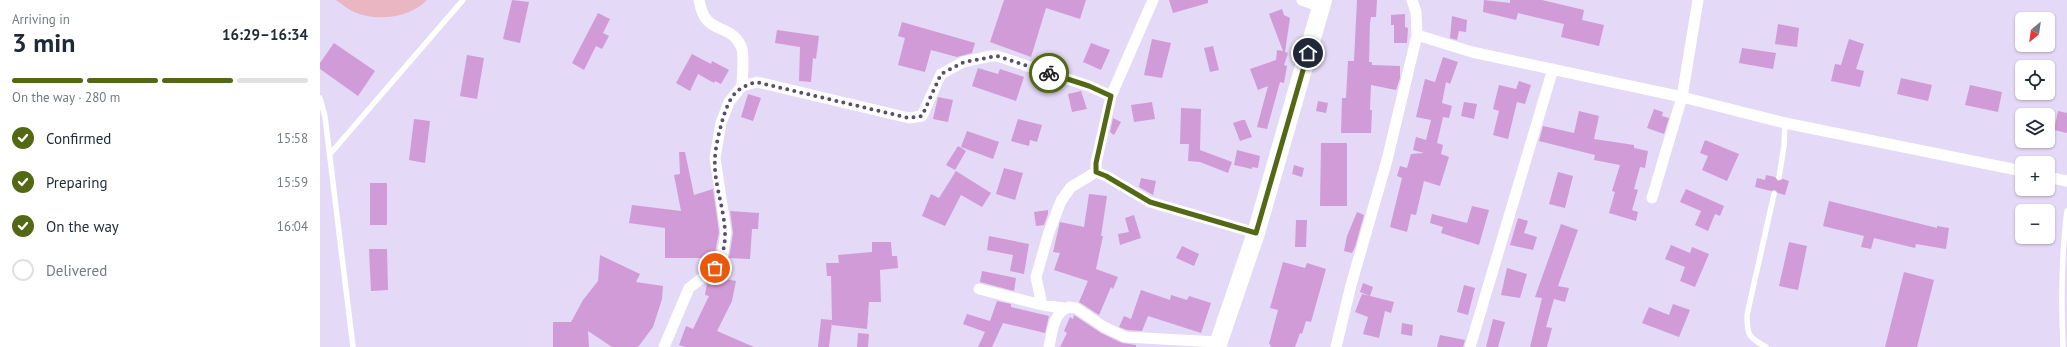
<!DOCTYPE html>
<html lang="en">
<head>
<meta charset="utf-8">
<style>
	body { margin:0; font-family:"PT Sans",sans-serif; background:#f6f6f7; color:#1f2937; height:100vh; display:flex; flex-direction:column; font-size:15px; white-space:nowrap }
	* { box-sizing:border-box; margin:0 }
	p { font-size:13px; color:#747a83 }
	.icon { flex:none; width:22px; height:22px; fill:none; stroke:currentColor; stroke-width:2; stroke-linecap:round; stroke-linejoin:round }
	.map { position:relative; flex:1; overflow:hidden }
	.details { display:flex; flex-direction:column; background:#fff; width:320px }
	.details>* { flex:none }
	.needle { width:26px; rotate:209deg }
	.buttons { position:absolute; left:1695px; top:12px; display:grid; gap:8px }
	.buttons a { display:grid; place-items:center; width:40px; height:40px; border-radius:6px; background:#fff; box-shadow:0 1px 3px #0004; font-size:20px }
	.pin { position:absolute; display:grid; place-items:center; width:34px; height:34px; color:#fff; margin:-17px; border:2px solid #fff; border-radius:50%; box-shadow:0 1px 4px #0007 }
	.courier { position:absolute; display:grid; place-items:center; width:40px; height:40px; margin:-20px; border:3px solid #536815; border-radius:50%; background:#fff; color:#222; box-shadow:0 1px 5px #0007 }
	.head em { font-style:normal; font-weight:700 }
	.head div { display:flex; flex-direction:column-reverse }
	.head { display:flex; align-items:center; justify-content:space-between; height:68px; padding:0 12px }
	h1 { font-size:26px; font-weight:700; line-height:30px }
	.bar { display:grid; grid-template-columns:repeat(4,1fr); gap:6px 4px; align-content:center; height:48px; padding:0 12px }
	.bar i { height:5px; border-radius:3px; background:#e0e1e3 }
	.bar .selected { background:#536815 }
	.bar p { grid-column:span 4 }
	ol { padding:0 12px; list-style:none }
	li { display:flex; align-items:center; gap:12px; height:44px }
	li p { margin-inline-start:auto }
	li .icon { padding:4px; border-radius:50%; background:#536815; color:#fff; stroke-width:4 }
	li:last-child { color:#747a83 }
	li i { width:22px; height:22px; border:2px solid #e0e1e3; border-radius:50% }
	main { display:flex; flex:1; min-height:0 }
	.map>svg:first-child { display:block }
</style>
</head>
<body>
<main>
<section class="details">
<div class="head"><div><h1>3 min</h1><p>Arriving in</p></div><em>16:29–16:34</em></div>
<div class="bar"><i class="selected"></i><i class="selected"></i><i class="selected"></i><i></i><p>On the way · 280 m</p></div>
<ol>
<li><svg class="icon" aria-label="check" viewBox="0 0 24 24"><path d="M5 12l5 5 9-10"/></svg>Confirmed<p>15:58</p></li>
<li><svg class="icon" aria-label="check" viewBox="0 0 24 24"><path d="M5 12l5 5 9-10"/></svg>Preparing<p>15:59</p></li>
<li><svg class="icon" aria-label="check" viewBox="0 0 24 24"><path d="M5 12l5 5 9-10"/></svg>On the way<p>16:04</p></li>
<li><i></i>Delivered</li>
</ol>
</section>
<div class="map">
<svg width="1747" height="347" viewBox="0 0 1747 347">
	<rect width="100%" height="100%" fill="#e4d9f6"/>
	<!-- green -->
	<path fill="#e9b6c2" d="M16 0H107C90 18 56 22 34 12 28 9 22 4 16 0Z"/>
	<!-- building -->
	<path fill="#d19bd7" d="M192 0 209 2 200 43 183 39Z
		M684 0H766L760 19 726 8 711 57 670 42Z
		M849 0H888V3L853 13Z
		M1037 0H1057L1056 17H1051L1050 23 1049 62H1052V65L1080 66V78L1076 90 1051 85 1050 110H1052L1051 133H1021L1022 98H1026L1028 61H1034Z
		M1164 0 1190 3V0H1222L1264 10 1262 20 1284 25 1279 46 1241 37 1244 24 1198 13 1196 20 1163 12Z
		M962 9 964 15 970 18 965 52 968 53 964 65 967 66 964 83 960 82 947 129 937 127 948 86 938 90 930 69 956 60 957 50 963 51 949 14Z
		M278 13 290 19 283 33 289 36 282 49 276 46 264 70 252 63Z
		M1085 14V27L1088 28 1087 43H1074V25H1071V15Z
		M1132 16 1147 20 1146 32 1139 31 1137 40 1130 38Z
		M582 22 655 43 652 53 637 57 611 50 605 72 578 65 585 38 578 36Z
		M1458 24 1479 28 1477 47 1455 44Z
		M457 30 499 36 496 59 493 58 491 82 479 81 480 47 455 43Z
		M832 39 851 43 842 78 824 75Z
		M1529 39 1544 44 1536 69 1544 71 1540 87 1511 81 1515 64 1521 65Z
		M14 43 55 71 38 96 0 69V63Z
		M771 43 790 50 781 70 763 62Z
		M893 46 899 70 890 72 884 48Z
		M1422 48 1456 53 1453 69 1419 63Z
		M372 54 391 64 392 61 409 70 401 84 395 81 394 83 378 74 370 91 356 83Z
		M147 55 164 58 157 99 140 96Z
		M1123 57 1138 62 1130 84 1126 82 1122 103 1132 106 1129 118 1123 117 1117 143 1123 145 1121 154 1129 157 1120 186 1104 181 1096 215 1091 214 1087 232 1070 227 1082 178 1077 176 1080 166 1087 168 1091 154 1104 153 1093 150 1096 137 1106 140 1111 120 1096 117 1105 79 1115 82Z
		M658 68 678 74 680 69 704 77 696 101 652 86Z
		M1581 78 1612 85 1608 101 1577 94Z
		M1199 81 1211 85 1205 104 1197 102 1188 139 1173 135 1179 111 1173 109 1179 85 1196 89Z
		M1650 85 1682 92 1678 112 1645 105Z
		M761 91 767 109 752 112 748 94Z
		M428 94 441 98 433 121 421 117Z
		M618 97 633 100 628 122 613 119Z
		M998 101 1008 103 1006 113 996 111Z
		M832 102 835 119 814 122 811 105Z
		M1144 102 1157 104 1154 119 1141 116Z
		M861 108 881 109 880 150 912 162 908 173 880 162 868 161 869 144H860Z
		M1334 109 1343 112 1342 116 1349 118 1344 134 1327 128Z
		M1259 111 1279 116 1274 139 1314 145V148L1328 151 1325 168 1320 167 1314 189 1318 190 1312 210 1318 212 1316 221 1289 213 1295 192 1292 191 1300 165 1274 160 1275 155 1219 141 1223 126 1254 133Z
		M1738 111 1747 113V133L1734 130Z
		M793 118 801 122 794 135 790 132Z
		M94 119 110 121 105 163 89 160Z
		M698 119 722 125 717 142 710 140 709 146 691 141Z
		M922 120H925L932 137 920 141 913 123Z
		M647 131 679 142 673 159 641 147Z
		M1385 140 1419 154 1407 181 1382 170 1388 156 1380 153Z
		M1001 143H1027V206H1000Z
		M638 146 646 151 635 170 626 165Z
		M917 150 940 156 938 168 932 167V169L914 165Z
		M359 152H365L374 195 393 189 399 232 394 258H345V228L309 223 312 205 361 211 354 175 360 174Z
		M974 165 984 168 982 177 972 174Z
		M684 168 703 173 695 200 676 194Z
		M636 171 671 193 662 207 641 195 625 226 602 216 611 194 619 198Z
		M1238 172 1253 176 1245 208 1229 204Z
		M1446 175 1455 177 1458 181 1463 179 1469 181 1465 195 1458 193 1455 190 1451 191 1435 187 1437 178 1445 180Z
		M821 178 836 181 833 195 819 187Z
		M50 183H67V225H50Z
		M1366 189 1404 206 1400 216 1395 214 1388 231 1375 225 1381 211 1360 202Z
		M769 194 787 196 781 236H783L776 269 798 277 793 289 791 287 779 315 759 302 768 281 734 270 740 253 733 252 740 222 764 227Z
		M1509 201 1617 228V226L1629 228 1626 249 1596 244 1595 248 1554 238 1551 249 1541 247 1544 236 1503 226Z
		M1152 206 1169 210 1159 245 1121 233 1123 227 1110 223 1112 214 1147 223Z
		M728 210V214L724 225 716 226 714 212Z
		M410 211 439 213 438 229H432L430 259 409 258 413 233Z
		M1037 212 1044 215 1035 247 1032 253 1024 251 1027 236Z
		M814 215 821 238 800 245 798 234 809 232 805 218Z
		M1198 218 1208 221 1204 233 1217 237 1213 250 1190 245Z
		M976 220H987L986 247H975Z
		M1241 224 1258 230 1238 286 1249 288 1245 302 1234 299 1226 327 1232 328 1227 347H1210L1222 298 1215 297Z
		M669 236 709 244 704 274 690 271 693 255 667 250Z
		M552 242H571L572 256H577L578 268 560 270 561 302H549L547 329 512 325V322L509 347H498L501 319 512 320 511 276H507L506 263H519L518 255 552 252Z
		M1469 242 1487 246 1478 290 1459 286Z
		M1351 245 1370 253 1372 247 1389 254 1375 287 1360 281 1365 267 1345 259Z
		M862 246 879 254 874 266 856 258Z
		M49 249H67L68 290 51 291Z
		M280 255 320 274 316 282 343 286 342 299 333 327 318 347H292L268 331 269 347H233V322H251L263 300 278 281Z
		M963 262 985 268 987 263 1006 269 991 322 986 321 982 334 980 333 975 347H950L951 345 949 344 958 310 950 308Z
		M1187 268 1207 274 1200 298 1181 295Z
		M662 271 696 278 694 291 660 282Z
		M1584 272 1614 280 1597 347H1565Z
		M395 277 416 281 412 301 397 331 434 347H365L359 345 366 326 373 329 389 296 385 295 387 283Z
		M1043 283 1053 287 1050 296 1040 292Z
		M1144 285 1155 288 1148 315 1137 312Z
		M821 290 850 300 851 295 867 300 869 296 891 303 881 333 828 316 822 331 807 330 799 327 804 316 811 319Z
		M1042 294 1074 302 1071 313 1065 311 1059 338 1043 334 1048 317 1035 312Z
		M677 301 691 304V307L729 316 725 333 683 323 672 347H658L665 332 643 324 647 314 670 321Z
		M1353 304 1370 310 1359 337 1322 323 1329 307 1349 315Z
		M754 315 781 333 802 343 816 345V347H740L747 333 744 331 750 317 753 319Z
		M1173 319 1185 322 1178 347H1166Z
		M1082 323 1093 325 1092 336 1081 334Z
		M538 333 549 334 548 347H537Z
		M1120 335 1145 340 1143 347H1117Z"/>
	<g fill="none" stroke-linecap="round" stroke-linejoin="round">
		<!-- service -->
		<path stroke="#fff" stroke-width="5.5" d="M0 98 5 117 33 347
			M10 154 143 0
			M1459 177 1464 146 1465 123
			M1446 347C1428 337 1427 335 1427 315L1454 194
			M1743 347C1741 301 1741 257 1747 211"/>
		<!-- minor -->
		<path stroke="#fff" stroke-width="11" d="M379 0C385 37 409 21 421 46 425 54 422 76 422 86
			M833 0 791 96 776 163V172L786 176 830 202 936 233
			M982 0 1001 7
			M1092 0 1096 12 1097 35 1152 52 1362 97 1465 123 1702 171
			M1728 177 1747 181
			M1332 198 1362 97 1378 0
			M659 289 722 305 744 308
			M722 305 716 277 729 232 741 201 751 187 776 172
			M344 347 369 288 395 268 402 258 406 232 395 158 401 123 409 102 422 86 437 82 589 118 602 116 621 74 643 62 671 56H677L769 86 791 96
			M729 347C732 333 733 312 749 307L756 308 784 327 805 337 898 342
			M1016 347 1031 285 1067 160 1097 35
			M1150 347 1233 69"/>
		<!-- primary -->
		<path stroke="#fff" stroke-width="18" d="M897 347 936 233 1003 0"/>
	</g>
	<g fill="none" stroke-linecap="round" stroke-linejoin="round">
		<!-- done -->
		<path stroke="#5a4f69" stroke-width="4" stroke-dasharray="0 7.2" d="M395 268C419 234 392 194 395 157 396 144 400 128 404 115 411 95 416 88 436 82L589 118 602 116 621 74 644 62 677 56 729 73"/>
		<!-- route -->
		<path stroke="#536815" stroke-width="5" d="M729 73 769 86 791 96 776 163V172L786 176 830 202 936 233 988 53"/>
	</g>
</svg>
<div class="buttons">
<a><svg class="needle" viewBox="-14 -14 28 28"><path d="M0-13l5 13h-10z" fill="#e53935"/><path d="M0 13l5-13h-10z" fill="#747a83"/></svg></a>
<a><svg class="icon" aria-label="locate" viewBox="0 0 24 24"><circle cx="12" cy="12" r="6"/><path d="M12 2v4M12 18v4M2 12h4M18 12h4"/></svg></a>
<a><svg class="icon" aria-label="layers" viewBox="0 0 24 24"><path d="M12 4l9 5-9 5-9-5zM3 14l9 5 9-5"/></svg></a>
<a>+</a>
<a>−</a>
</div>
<div class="pin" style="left:395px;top:268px;background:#ea580c"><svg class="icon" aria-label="bag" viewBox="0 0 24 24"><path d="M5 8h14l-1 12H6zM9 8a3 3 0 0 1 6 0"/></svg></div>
<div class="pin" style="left:988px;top:53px;background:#1f2937"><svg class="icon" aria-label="home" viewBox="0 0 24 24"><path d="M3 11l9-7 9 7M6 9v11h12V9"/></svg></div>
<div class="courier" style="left:729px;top:73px"><svg class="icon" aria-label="bike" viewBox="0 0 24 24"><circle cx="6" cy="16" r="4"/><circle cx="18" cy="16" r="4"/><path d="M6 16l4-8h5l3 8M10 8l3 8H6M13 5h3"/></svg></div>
</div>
</main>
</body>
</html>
